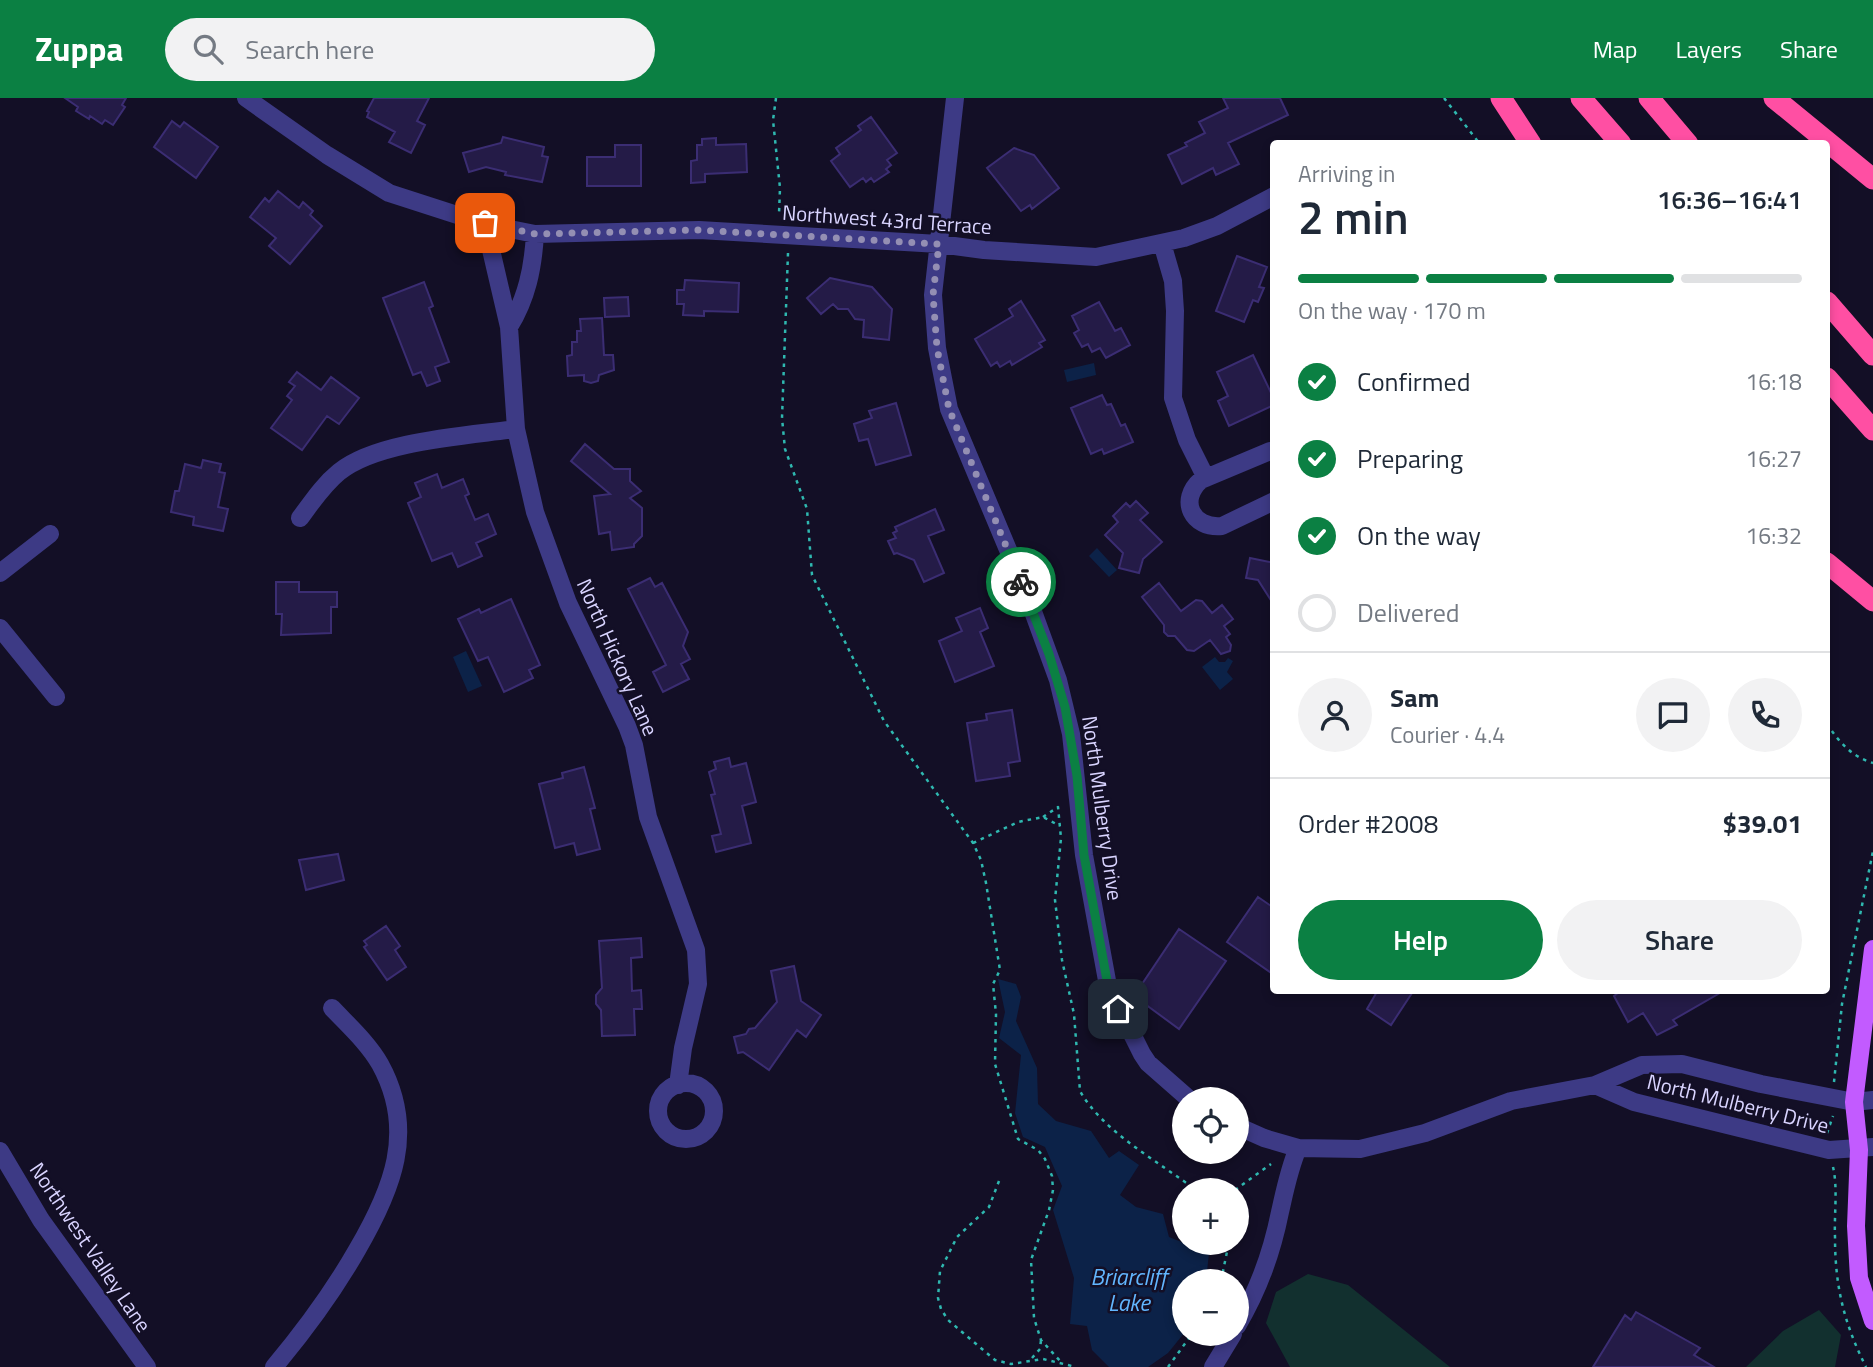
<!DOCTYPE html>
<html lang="en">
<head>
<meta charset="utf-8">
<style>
	body { margin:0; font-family:"Titillium Web",sans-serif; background:#f2f2f3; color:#1f2937; height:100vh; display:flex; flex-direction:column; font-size:26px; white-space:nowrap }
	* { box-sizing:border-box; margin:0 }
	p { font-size:23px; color:#747a83 }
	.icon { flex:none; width:38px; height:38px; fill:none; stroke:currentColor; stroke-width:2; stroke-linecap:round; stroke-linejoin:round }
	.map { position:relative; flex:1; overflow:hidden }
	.panel { position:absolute; left:1270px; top:42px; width:560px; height:854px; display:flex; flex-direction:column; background:#fff; border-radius:7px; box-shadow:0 4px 10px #0003 }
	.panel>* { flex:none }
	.fabs { position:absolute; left:1172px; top:989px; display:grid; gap:14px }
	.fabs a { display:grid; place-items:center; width:77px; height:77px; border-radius:50%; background:#fff; box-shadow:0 4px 10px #0003; font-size:35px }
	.pin { position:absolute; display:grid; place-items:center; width:60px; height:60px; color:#fff; margin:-30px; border-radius:14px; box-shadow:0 4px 10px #0006 }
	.courier { position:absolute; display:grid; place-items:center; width:70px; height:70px; margin:-35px; border:5px solid #0b8043; border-radius:50%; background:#fff; color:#222; box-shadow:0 2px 9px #0007 }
	.overview em { font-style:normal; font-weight:600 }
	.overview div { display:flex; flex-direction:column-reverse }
	.overview { display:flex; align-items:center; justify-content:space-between; height:119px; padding:0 28px }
	h1 { font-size:46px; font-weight:600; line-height:52px }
	.bar { display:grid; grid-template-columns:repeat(4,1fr); gap:10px 7px; align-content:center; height:84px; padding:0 28px }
	.bar i { height:9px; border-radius:5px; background:#e0e1e3 }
	.bar .on { background:#0b8043 }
	.bar p { grid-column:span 4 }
	.line { display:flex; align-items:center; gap:18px; padding:0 28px; border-top:2px solid #e0e1e3 }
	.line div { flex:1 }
	.round { display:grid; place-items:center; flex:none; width:74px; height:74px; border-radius:37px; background:#f2f2f3 }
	ol { padding:0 28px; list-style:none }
	li { display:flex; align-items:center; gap:21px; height:77px }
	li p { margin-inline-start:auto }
	li .icon { padding:7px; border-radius:50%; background:#0b8043; color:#fff; stroke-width:4 }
	li:last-child { color:#747a83 }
	li i { width:38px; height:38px; border:4px solid #e0e1e3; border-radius:50% }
	.primary-button { display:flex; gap:14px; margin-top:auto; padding:14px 28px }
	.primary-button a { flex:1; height:80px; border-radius:42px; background:#0b8043; color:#fff; font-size:28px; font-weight:600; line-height:80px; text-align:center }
	.primary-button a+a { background:#f2f2f3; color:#1f2937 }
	header { display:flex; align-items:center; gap:42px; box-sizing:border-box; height:98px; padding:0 35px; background:#0b8043; color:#fff }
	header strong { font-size:33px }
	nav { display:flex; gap:38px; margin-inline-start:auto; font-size:24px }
	.search { width:490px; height:63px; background:#f2f2f3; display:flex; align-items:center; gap:18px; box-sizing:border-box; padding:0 24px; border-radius:38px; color:#747a83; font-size:26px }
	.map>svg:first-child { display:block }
</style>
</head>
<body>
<header>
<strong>Zuppa</strong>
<div class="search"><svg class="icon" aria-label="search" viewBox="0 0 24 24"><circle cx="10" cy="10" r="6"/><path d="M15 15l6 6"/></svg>Search here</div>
<nav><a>Map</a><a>Layers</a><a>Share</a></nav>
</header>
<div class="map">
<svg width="1873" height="1269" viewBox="0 0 1873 1269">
	<rect width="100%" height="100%" fill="#130f26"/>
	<!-- green -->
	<path fill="#12302f" d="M1308 1176 1348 1187 1450 1269H1290L1266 1225 1276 1194Z
		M1819 1212 1841 1237 1835 1269H1746L1783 1233Z"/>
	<!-- water -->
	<path fill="#0c2248" d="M1094 265 1096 277 1067 284 1064 272Z
		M1097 450 1117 472 1109 479 1089 458Z
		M466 553 482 588 468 594 453 559Z
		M1215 559 1219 564H1225L1228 560 1233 563 1227 574 1233 581 1220 592 1202 569Z
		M998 881 1016 886 1021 899 1016 923 1037 970 1038 1006 1056 1023 1091 1033 1109 1060 1119 1053 1139 1067 1120 1097 1136 1109 1163 1116 1169 1139 1209 1155 1206 1183H1185V1234L1168 1255 1148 1269H1109L1092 1252 1087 1228 1070 1226 1074 1180 1053 1112 1062 1088 1045 1049 1023 1039 1015 1015 1021 957 999 940 1005 914Z"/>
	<!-- building -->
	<path fill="#241b47" stroke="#3b2d73" stroke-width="2" d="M65 0H126L122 7 125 9 113 27 105 22 102 26 90 18 89 21 76 13 78 9Z
		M374 0H429L417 23 425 27 411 55 389 44 395 34 367 19 369 14 367 13Z
		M1223 0H1280L1288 17 1228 45 1239 66 1216 77 1213 70 1182 86 1168 57 1187 48 1185 45 1205 35 1199 24 1228 10Z
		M871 19 897 55 887 62 891 67 886 71 889 74 874 84 871 80 866 84 863 80 850 89 831 63 840 56 836 50 861 32 858 28Z
		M172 23 180 29 184 24 218 49 196 80 154 49Z
		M503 39 544 49 542 58 548 59 542 84 505 77 506 74 486 69 469 74 463 55 501 45Z
		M716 40V47L746 46 747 74 705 76V84L691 85V63L697 62V47H702V41Z
		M615 47H641V88H587V59H615Z
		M1014 50 1034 57 1059 90 1032 111 1030 107 1021 113 987 70Z
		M278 93 299 110 303 104 313 113 310 117 322 128 290 166 269 148 276 140 250 119 265 100 269 104Z
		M1237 158 1267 169 1259 189 1264 190 1258 204 1253 202 1244 224 1216 213Z
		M830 180 872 189 892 211 889 242 863 239 864 222 855 221 848 211H838L833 206 821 216 807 200Z
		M685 182 739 185 738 214 704 213V218L683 217 684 206H677V192H684Z
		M424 184 433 208 429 210 449 264 435 269 440 283 427 288 421 274 413 277 383 200Z
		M628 199 629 218 605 219 604 200Z
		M1021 203 1045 242 1039 245 1042 249 1012 267 1010 263 1000 269 997 264 991 268 975 241 1013 218 1009 211Z
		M1099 204 1115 233 1121 230 1130 247 1106 260 1100 250 1092 254 1088 246 1082 249 1074 235 1079 232 1072 218Z
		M602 220 604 257H613L614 272 599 277 598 283 591 285 584 283V277L568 278 567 258 572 257V244H577V233H581L580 221Z
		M1253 257 1274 301V307L1229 328 1218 303 1228 298 1217 274Z
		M297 274 321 292 331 279 359 300 339 326 327 318 302 352 271 330 292 302 287 298 295 288 289 284Z
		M1102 297 1107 307 1111 306 1121 328 1125 326 1133 344 1104 356 1102 351 1091 356 1071 310Z
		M896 305 911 357 876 367 868 341 859 343 854 326 872 320 869 313Z
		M585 346 614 371H630V383L641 393 630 400 642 410V438L634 446V449L612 452 610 434 599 436 594 398 610 396 571 363Z
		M203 362 221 366 219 374 225 375 218 409 228 411 223 433 193 427 194 419 171 414 175 393H179L185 366 201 370Z
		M437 376 442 390 463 381 469 396 465 398 475 422 488 416 496 436 476 445 482 458 458 469 452 455 432 463 408 405 421 399 415 385Z
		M1136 403 1148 415 1140 422 1162 444 1143 461 1139 475 1119 470 1123 455 1105 437 1118 424 1113 418 1126 405 1130 409Z
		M935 411 944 432 928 438 944 475 924 484 914 462 897 455 894 456 888 443 896 440 893 435 897 433 895 429Z
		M1250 460 1274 465V507L1258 482 1246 480Z
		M650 480 655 489 662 485 688 534 683 548 690 561 681 566 689 581 663 594 653 574 666 567 628 491Z
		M276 484H299V494H337V509H331V535L281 537 282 516H276Z
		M1159 485 1181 513 1196 502 1202 503 1212 515 1222 507 1233 521 1224 528 1230 536 1226 539 1231 547 1230 553 1221 556 1210 542 1194 553 1187 552 1175 538H1168L1164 534V527L1142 499Z
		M511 501 540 567 529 572 533 580 504 594 488 559 478 563 458 521 479 511 481 515Z
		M980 510 988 530 980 534 994 568 955 584 939 543 962 533 956 520Z
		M1012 612 1020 663 1008 665 1010 678 976 683 967 625 987 622 986 616Z
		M729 660 731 669 746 665 756 704 742 708 751 745 716 754 712 738 721 736 711 697 715 696 709 674 716 671 714 664Z
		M584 669 595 710 590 711 600 751 577 757 574 745 555 750 539 686 563 680 562 675Z
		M338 756 344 782 306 792 299 762Z
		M1258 799 1274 810V877L1227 844Z
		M386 828 400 848 395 852 406 869 387 882 364 849 367 847 364 843Z
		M1179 831 1226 863 1179 931 1134 898Z
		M641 840 642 859 631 860 632 893 641 892 642 911H634L635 937 602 938 601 912 596 906V897L602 890 599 843Z
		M794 868 801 903 821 917 806 939 797 932 769 972 743 954 738 955 734 939 746 936 749 931 755 930 777 904 771 873Z
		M1378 892H1414L1391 927 1367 911Z
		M1622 892H1725L1673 922 1677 927 1657 937 1643 915 1628 924 1614 898Z
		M1636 1214 1700 1250 1694 1257 1714 1269H1593L1625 1217 1631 1222Z"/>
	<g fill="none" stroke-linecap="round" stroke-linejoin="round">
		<!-- path -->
		<path stroke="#2fb8b0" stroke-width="2.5" stroke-dasharray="3.5 5" stroke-linecap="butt" d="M776 0 773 22 780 90 779 116
			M1444 0 1480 46
			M788 155 782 320 785 351 807 411 812 477 884 623 973 745 981 762 986 785 1000 872 993 886 996 916 995 966 1018 1041 1038 1052 1045 1061 1052 1078 1053 1092 1049 1112 1031 1162 1034 1220 1041 1242 1061 1264
			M1827 626C1839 644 1852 659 1873 665
			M1043 719 1058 709 1061 740 1055 802 1062 862 1074 916 1080 993C1103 1034 1159 1064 1196 1092
			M973 745 1018 724 1043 719 1060 728
			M1834 984 1842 906 1873 753
			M1827 1035 1833 1018
			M1833 1069C1838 1090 1834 1117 1835 1139 1835 1189 1844 1225 1866 1269
			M999 1083 989 1109 957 1139 940 1173 938 1200 941 1211 948 1222 995 1262 1011 1266 1043 1261 1076 1269
			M1235 1092 1271 1066
			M1221 1183 1229 1144
			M1032 1260 1040 1251 1041 1242
			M1168 1269 1192 1236"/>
		<!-- minor -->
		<path stroke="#3d3a85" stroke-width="18" d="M246 0 327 57 389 95 485 126 535 136 699 132 939 146 984 152 1096 159 1184 140 1217 128 1274 98
			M955 0 933 197 937 250 949 311 1027 497 1058 582 1071 636 1084 757 1108 888 1142 956 1148 965 1189 1001
			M485 126 509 229 516 331 535 414 568 505 627 628 634 647 648 719 696 852 698 886 683 950 678 987
			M1162 145 1173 183 1175 213 1173 300 1187 342 1206 380
			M509 229C527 200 533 170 535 136
			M1274 354 1270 353 1201 382C1178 402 1192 431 1222 428L1274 403
			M300 420C312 404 323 387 339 374 377 343 466 338 516 331
			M0 475 50 436
			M0 530 56 599
			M658 1013a28 28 0 1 1 56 0a28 28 0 1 1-56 0Z
			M1595 987 1634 1004 1829 1052 1873 1049
			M1237 1028 1264 1040 1298 1050 1360 1051 1425 1035 1511 1003 1595 987 1642 967 1682 966 1761 986 1854 1004 1873 1002
			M0 1053 41 1122 147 1269
			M1237 1228C1258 1193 1272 1154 1280 1114 1285 1092 1289 1071 1298 1050
			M274 1269C305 1232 333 1194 357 1152 392 1092 417 1033 380 966 368 945 349 928 332 910
			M1213 1269 1233 1236"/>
		<!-- major -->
		<path stroke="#c25bff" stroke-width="18" d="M1873 851 1854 1004 1859 1052 1856 1128 1859 1180 1873 1223"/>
		<!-- highway -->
		<path stroke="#ff4fa3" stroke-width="21" d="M1501 0 1531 46
			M1581 0 1621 46
			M1649 0 1688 46
			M1774 0 1873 81
			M1827 204 1873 257
			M1827 280 1873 332
			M1827 465 1873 503"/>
	</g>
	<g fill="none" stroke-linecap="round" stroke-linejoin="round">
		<!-- done -->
		<path stroke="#948fb3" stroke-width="7" stroke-dasharray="0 12.6" d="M485 125 535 136 698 132 939 146 933 197 937 250 949 311 1021 484"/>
		<!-- route -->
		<path stroke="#0b8043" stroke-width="9" d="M1021 484 1049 556 1065 609 1077 678 1084 757 1108 888 1118 911"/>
	</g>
	<g text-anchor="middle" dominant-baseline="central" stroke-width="5" stroke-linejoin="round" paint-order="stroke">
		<!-- street labels -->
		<g font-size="21" fill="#d9d4ff" stroke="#130f26">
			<text transform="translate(887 121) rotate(4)">Northwest 43rd Terrace</text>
			<text transform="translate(618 559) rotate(66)">North Hickory Lane</text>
			<text transform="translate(1103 710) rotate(82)">North Mulberry Drive</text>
			<text transform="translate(1738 1005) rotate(14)">North Mulberry Drive</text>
			<text transform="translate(91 1149) rotate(56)">Northwest Valley Lane</text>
		</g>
		<!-- water labels -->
		<g font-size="23" font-style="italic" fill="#62b6ff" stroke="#130f26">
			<text x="1129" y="1178">Briarcliff<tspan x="1129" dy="26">Lake</tspan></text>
		</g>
	</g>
</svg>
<div class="fabs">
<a><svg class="icon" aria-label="locate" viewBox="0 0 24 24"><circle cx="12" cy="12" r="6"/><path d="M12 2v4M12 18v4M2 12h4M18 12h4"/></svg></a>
<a>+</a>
<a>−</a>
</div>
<div class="pin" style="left:485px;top:125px;background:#ea580c"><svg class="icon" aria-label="bag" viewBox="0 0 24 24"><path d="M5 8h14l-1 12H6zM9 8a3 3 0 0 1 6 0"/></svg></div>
<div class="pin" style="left:1118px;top:911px;background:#1f2937"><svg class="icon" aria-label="home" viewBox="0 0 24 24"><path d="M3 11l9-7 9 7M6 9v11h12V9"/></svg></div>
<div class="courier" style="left:1021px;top:484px"><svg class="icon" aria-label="bike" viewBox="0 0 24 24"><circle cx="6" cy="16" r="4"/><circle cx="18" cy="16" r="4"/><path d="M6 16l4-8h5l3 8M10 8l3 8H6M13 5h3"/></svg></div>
<section class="panel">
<div class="overview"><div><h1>2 min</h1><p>Arriving in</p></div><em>16:36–16:41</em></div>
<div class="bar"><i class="on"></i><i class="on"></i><i class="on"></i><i></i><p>On the way · 170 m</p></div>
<ol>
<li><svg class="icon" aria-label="check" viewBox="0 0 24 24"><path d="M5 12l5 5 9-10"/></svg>Confirmed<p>16:18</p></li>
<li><svg class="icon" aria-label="check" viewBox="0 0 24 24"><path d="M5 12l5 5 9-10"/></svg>Preparing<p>16:27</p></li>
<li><svg class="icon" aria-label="check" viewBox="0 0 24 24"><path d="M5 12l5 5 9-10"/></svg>On the way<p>16:32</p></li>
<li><i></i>Delivered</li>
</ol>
<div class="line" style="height:126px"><a class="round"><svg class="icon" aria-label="person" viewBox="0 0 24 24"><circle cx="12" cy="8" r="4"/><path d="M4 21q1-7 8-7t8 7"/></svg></a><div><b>Sam</b><p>Courier · 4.4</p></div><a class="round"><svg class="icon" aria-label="chat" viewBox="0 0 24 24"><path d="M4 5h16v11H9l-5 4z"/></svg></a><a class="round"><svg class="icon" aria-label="phone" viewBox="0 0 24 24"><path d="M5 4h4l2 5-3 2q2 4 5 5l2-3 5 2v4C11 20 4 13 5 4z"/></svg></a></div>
<div class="line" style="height:91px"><div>Order #2008</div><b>$39.01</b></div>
<div class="primary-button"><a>Help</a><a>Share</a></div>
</section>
</div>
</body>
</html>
